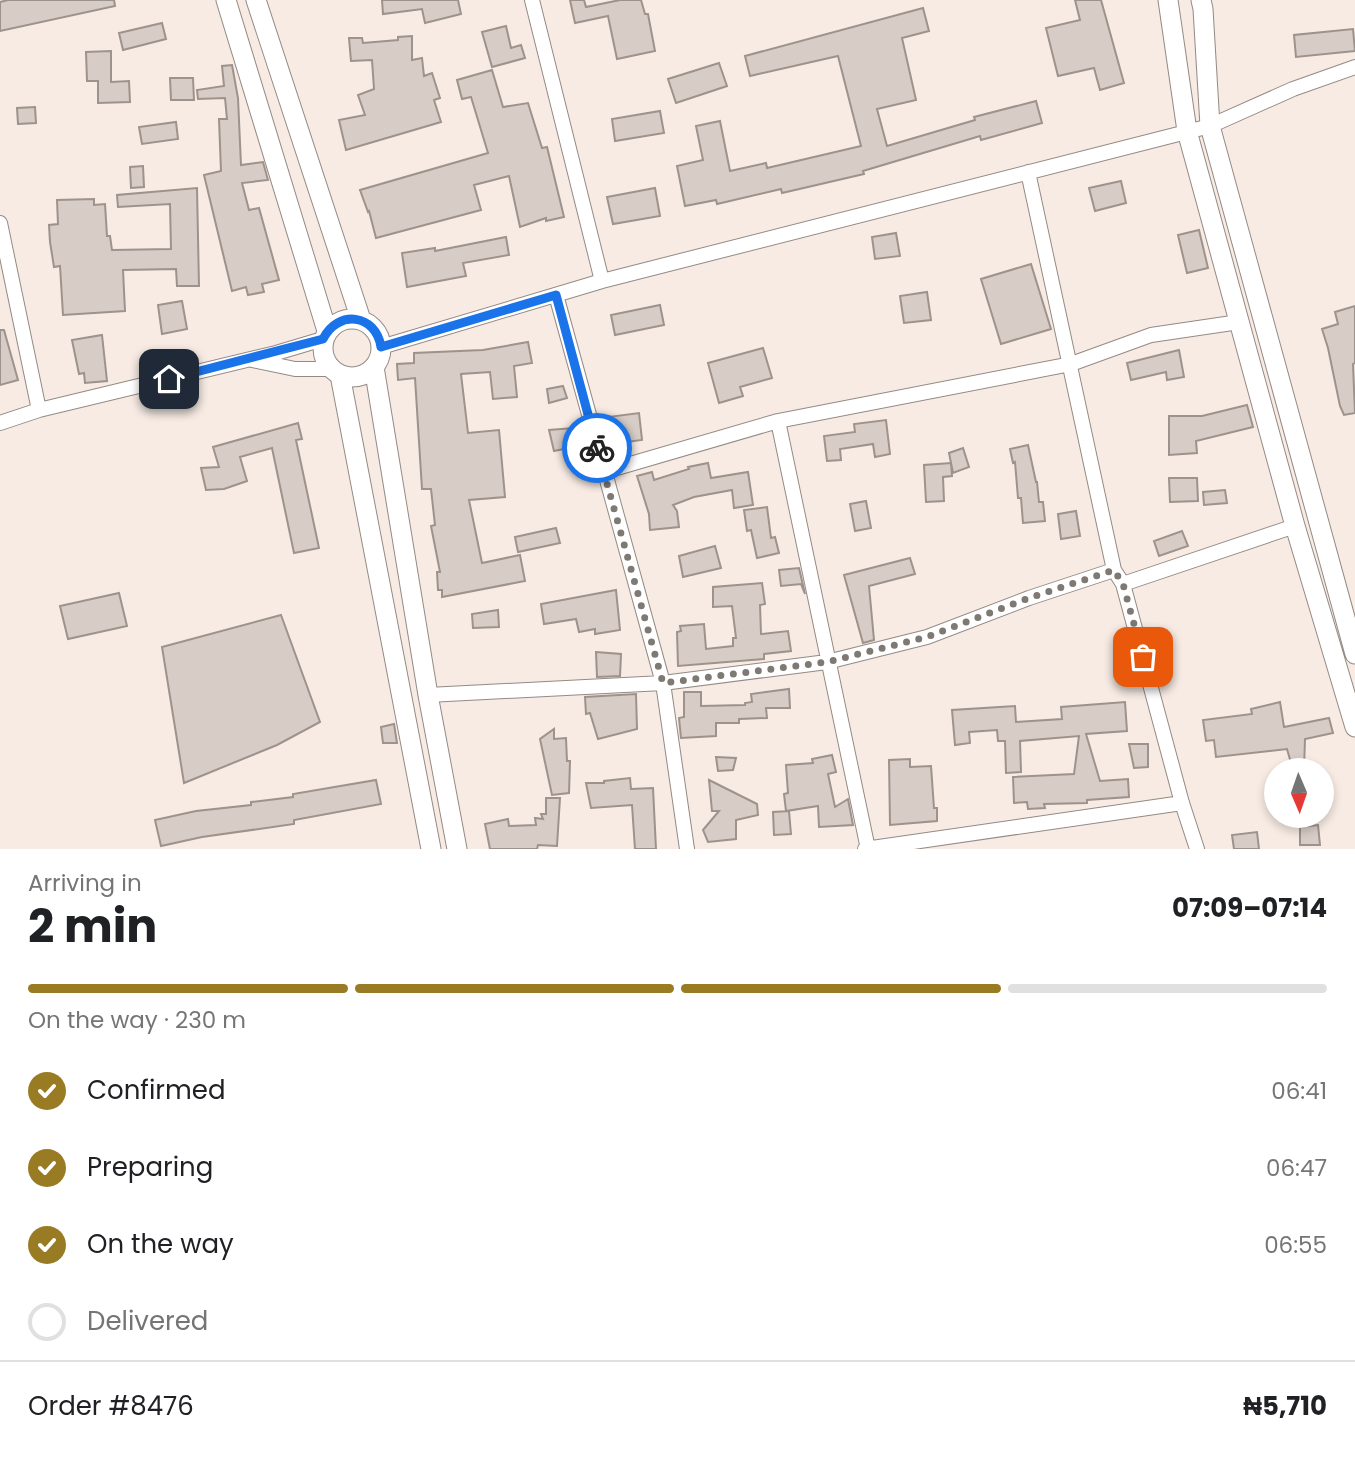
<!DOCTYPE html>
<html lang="en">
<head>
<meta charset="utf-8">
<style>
	body { margin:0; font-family:Poppins,sans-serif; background:#f6f6f6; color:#202124; height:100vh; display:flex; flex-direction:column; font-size:26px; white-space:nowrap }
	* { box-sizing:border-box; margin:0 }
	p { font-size:23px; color:#757577 }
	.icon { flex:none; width:38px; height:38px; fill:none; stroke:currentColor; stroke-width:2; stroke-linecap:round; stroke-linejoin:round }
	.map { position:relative; height:849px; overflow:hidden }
	.side { display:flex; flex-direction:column; background:#fff; flex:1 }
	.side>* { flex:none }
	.needle { width:46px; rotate:178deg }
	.controls { position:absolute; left:1264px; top:758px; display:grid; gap:14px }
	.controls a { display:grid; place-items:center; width:70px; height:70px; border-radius:50%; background:#fff; box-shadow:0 4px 10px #0003; font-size:35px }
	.pin { position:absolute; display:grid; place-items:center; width:60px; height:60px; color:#fff; margin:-30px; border-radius:14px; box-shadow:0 4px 10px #0006 }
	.courier { position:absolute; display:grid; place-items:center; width:70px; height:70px; margin:-35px; border:5px solid #1a73e8; border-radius:50%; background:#fff; color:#222; box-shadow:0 2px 9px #0007 }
	.overview em { font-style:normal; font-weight:700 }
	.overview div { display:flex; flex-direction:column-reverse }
	.overview { display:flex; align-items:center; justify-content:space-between; height:119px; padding:0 28px }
	h1 { font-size:46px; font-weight:700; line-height:52px }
	.bar { display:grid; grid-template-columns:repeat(4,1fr); gap:10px 7px; align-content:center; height:84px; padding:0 28px }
	.bar i { height:9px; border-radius:5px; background:#e0e0e0 }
	.bar .active { background:#997b24 }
	.bar p { grid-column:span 4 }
	.line { display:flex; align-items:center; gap:18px; padding:0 28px; border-top:2px solid #e0e0e0 }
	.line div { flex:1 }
	ol { padding:0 28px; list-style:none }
	li { display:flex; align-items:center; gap:21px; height:77px }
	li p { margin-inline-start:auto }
	li .icon { padding:7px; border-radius:50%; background:#997b24; color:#fff; stroke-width:4 }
	li:last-child { color:#757577 }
	li i { width:38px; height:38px; border:4px solid #e0e0e0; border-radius:50% }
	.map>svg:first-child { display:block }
</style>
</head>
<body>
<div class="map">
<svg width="1355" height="849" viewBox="0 0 1355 849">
	<rect width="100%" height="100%" fill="#f7ebe4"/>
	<!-- building -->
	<path fill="#d8cdc6" stroke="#9d938c" stroke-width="2" d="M8 0H114L115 6 0 31V2Z
		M382 0H458L461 14 425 23 422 9 383 14Z
		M570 0H584L586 7 620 0H641L645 14H648L655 51 617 59 608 16 575 23Z
		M1075 0H1101L1124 83 1100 90 1094 68 1058 76 1046 28 1080 20Z
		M923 8 929 31 902 38 916 100 877 109 887 146 975 120 974 117 1036 101 1042 123 981 140 980 136 863 171 864 174 782 193 781 189 717 204 716 200 685 206 677 166 703 160 696 126 720 121 730 171 766 163 767 168 861 146 838 56 750 76 745 56Z
		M162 23 166 39 123 50 119 33Z
		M506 26 511 48 521 45 525 58 492 67 482 32Z
		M1353 29 1355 51 1296 57 1294 35Z
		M412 36V60L422 58 424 76 432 73 440 98 434 100 441 122 346 150 339 120 365 115 358 95 374 89 372 60 351 61 349 38H362L363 43 398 40V37Z
		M111 51V82L129 81 130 102 98 103V81H87L86 52Z
		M719 63 727 86 676 103 668 79Z
		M232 65 238 98 241 165 263 162 268 180 242 183 249 210 259 208 279 280 262 284 264 292 248 295 246 287 232 291 204 175 221 171 219 119H227L225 98 198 99 197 90 224 86 222 66Z
		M492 70 503 107 528 103 542 148 547 147 564 217 546 221V218L520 227 509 176 474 185 481 210 376 238 369 211 368 212 360 190 488 153 471 97 462 99 457 80Z
		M170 78H193L194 100H171Z
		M35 107 36 123 18 124 17 108Z
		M660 111 664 133 615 141 612 119Z
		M176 122 178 139 142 144 139 127Z
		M143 166 144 187 131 188 130 167Z
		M1121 181 1126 203 1095 211 1089 188Z
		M197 188 199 286H177L176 269 123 270 125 311 63 315 60 266 54 267 50 242 49 225 58 224 57 200 94 199V205L105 204 107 236H110L112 250 171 249 170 204 118 207 117 195Z
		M655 188 660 216 613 224 607 197Z
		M1199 230 1208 268 1187 273 1178 235Z
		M896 233 900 256 875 259 872 237Z
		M506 237 509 255 463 263 466 276 407 287 402 253 435 248V251Z
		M1031 264 1051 329 1001 344 981 279Z
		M927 292 931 320 904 323 900 296Z
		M182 301 187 329 162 334 158 305Z
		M660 305 664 325 615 335 611 315Z
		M1355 306V363L1353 364 1355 413 1344 415 1340 406 1328 348 1322 329 1338 324 1335 312Z
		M0 330H4L18 380 0 385Z
		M102 335 107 381 85 383 84 373 79 374 72 340Z
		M528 342 532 363 514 366 517 397 493 399 490 372 461 374 468 433 499 430 505 497 469 500 482 563 520 555 525 581 442 597V590H438L437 572H440L431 526 435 525 431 489H422L415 378 398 380 397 364 414 363V353L483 350Z
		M763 348 772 378 740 387 743 396 719 403 708 363Z
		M1179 350 1184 377 1167 380 1166 372 1131 380 1127 363Z
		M563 386 567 398 549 403 547 389Z
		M1247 405 1253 427 1196 441 1197 453 1169 455V416H1202Z
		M639 413 642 440 612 444 608 417Z
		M886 420 890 454 875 457 873 444 840 449 841 460 827 461 824 436 855 432 854 424Z
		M298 423 302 439 296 440 319 548 294 553 272 448 240 457 247 481 224 489 206 490 201 468 219 467 213 447Z
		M574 428 578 446 554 451 549 430Z
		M1028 445 1036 482H1037L1039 502H1043L1045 521 1023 523 1021 498H1018L1015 462 1013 463 1010 449Z
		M963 448 969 467 953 473 949 453Z
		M708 463 711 478 748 472 753 505 734 508 732 490 694 497 673 505 677 511 679 527 650 530 649 514 637 476 652 472 654 480 689 469 688 467Z
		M951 463 952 476 943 477 944 501 926 502 924 465Z
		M1169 478H1197L1198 501 1170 502Z
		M1225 490 1227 503 1204 505 1203 492Z
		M866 501 871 528 855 531 850 504Z
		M767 507 771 538 775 537 779 553 757 558 751 530 747 531 744 510Z
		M1076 511 1080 536 1061 539 1058 514Z
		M556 528 560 543 518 552 515 537Z
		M1182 531 1188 546 1159 556 1154 541Z
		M715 546 721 568 683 577 679 556Z
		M910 558 915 574 869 586 874 640 863 643 844 575Z
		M799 568 805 594 801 584 781 586 779 570Z
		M762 583 765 604 760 605 761 634 788 631 791 651 764 654V659L678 666 677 632 681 631 680 626 704 624 706 649 733 646V638H736L732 606 713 607V587Z
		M616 590 620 630 595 634V629L579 632 576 619 544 624 541 604Z
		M119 593 127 626 68 639 60 606Z
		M498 610 499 627 473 628 472 614Z
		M281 615 320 722 277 745 184 783 162 647Z
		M596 652 621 654 620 676 597 677Z
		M789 689 790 708H766L767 718 739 719V723H716V736L681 738 679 718 684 717V692H701V706L745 705V703L752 702 751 694Z
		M636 694 637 729 598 739 590 713 586 714 585 697Z
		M1125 702 1127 731 1086 734 1100 781 1128 779 1129 797 1087 800V803L1044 804 1045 808 1028 809 1027 802 1014 803 1013 777 1074 774 1079 736 1020 741 1021 772 1006 773 1005 741H998L997 730 969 732 970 743 955 745 952 710 1015 706 1016 722 1062 719 1061 707Z
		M1280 702 1284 727 1329 718 1333 733 1305 739 1304 770H1293L1287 749 1216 757 1214 740 1206 741 1203 720 1252 714 1251 709Z
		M394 724 397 743H383L381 727Z
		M554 729V739L566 738 567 761H570L569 793 552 795 540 739Z
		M1129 744H1148V767L1134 768Z
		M832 755 836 772 828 774 835 807 848 799 853 825 819 827 818 806 786 811 784 794 788 793 786 765 813 763 812 759Z
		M716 757 736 758 733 770 718 771Z
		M910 759V767L931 766 934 808H937V821L890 825 889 760Z
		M630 778 631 789 653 788 656 849H635L632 805 591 808 586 783H604V781Z
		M376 780 381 804 294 820V824L202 837 161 846 155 820 196 811 251 805V802L293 797V794Z
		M709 780 757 804 758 815 736 820V839L708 842 703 830 719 811H712Z
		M546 798H560L557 846 538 845 537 849H490L485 824 508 819 509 826 536 825 535 818 543 819 541 814H546Z
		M789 811 791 834 774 835 773 812Z
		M1318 825 1320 845H1300V827Z
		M1257 832 1259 849H1234L1232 835Z"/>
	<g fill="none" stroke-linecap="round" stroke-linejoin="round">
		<defs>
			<path id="street" d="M532 0 602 281
				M1028 172 1114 570 1123 584 1182 803 1197 849
				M0 223 39 410
				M556 295 663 683 687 849
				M381 347 602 281 1210 126 1293 89 1355 67
				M252 360 295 369H331
				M778 421 868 849
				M0 423 39 410 276 353 323 339
				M603 472 778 421 1071 364 1151 335 1239 322
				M1123 584 1295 526
				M428 695 663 683 827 662 927 637 1029 598 1114 570
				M865 849 1182 803"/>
			<path id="secondary" d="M226 0 327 331
				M256 0 361 320
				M1168 0 1187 131 1295 526 1355 727
				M1201 0 1203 9 1210 126 1355 654
				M323 348a29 29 0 1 1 58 0a29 29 0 1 1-58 0Z
				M374 367 428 695 457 849
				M340 375 431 849"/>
		</defs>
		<!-- street casing -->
		<use href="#street" stroke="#948a84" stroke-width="16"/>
		<!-- secondary casing -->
		<use href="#secondary" stroke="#948a84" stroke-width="21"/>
		<!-- street -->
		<use href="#street" stroke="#fff" stroke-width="14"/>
		<!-- secondary -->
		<use href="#secondary" stroke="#fff" stroke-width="19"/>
	</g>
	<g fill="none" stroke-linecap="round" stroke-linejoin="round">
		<!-- done -->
		<path stroke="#7f7974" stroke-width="7" stroke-dasharray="0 12.6" d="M597 448 663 683 827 662 927 637 1029 598 1114 570 1123 584 1143 657"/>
		<!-- route -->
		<path stroke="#1a73e8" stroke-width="9" d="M169 379 323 339C338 309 376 314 381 347L556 295 597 448"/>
	</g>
</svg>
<div class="controls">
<a><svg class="needle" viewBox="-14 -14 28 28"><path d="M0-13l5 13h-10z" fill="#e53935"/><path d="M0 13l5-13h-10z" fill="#757577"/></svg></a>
</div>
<div class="pin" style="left:1143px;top:657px;background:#ea580c"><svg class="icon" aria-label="bag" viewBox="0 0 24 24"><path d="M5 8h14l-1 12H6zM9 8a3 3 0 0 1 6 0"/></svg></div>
<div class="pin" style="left:169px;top:379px;background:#1f2937"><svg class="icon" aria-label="home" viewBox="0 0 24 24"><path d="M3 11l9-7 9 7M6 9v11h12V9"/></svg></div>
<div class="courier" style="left:597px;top:448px"><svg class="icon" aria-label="bike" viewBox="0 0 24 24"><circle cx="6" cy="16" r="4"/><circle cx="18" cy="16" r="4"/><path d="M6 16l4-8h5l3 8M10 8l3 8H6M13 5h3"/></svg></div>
</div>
<section class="side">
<div class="overview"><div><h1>2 min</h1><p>Arriving in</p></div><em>07:09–07:14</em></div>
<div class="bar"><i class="active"></i><i class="active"></i><i class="active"></i><i></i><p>On the way · 230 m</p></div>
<ol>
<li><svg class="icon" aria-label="check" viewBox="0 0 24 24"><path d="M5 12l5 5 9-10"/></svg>Confirmed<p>06:41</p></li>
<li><svg class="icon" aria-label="check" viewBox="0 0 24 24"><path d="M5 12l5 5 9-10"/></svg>Preparing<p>06:47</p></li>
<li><svg class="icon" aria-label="check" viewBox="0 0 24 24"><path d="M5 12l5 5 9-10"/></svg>On the way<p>06:55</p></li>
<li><i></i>Delivered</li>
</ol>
<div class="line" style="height:91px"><div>Order #8476</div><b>₦5,710</b></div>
</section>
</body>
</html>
